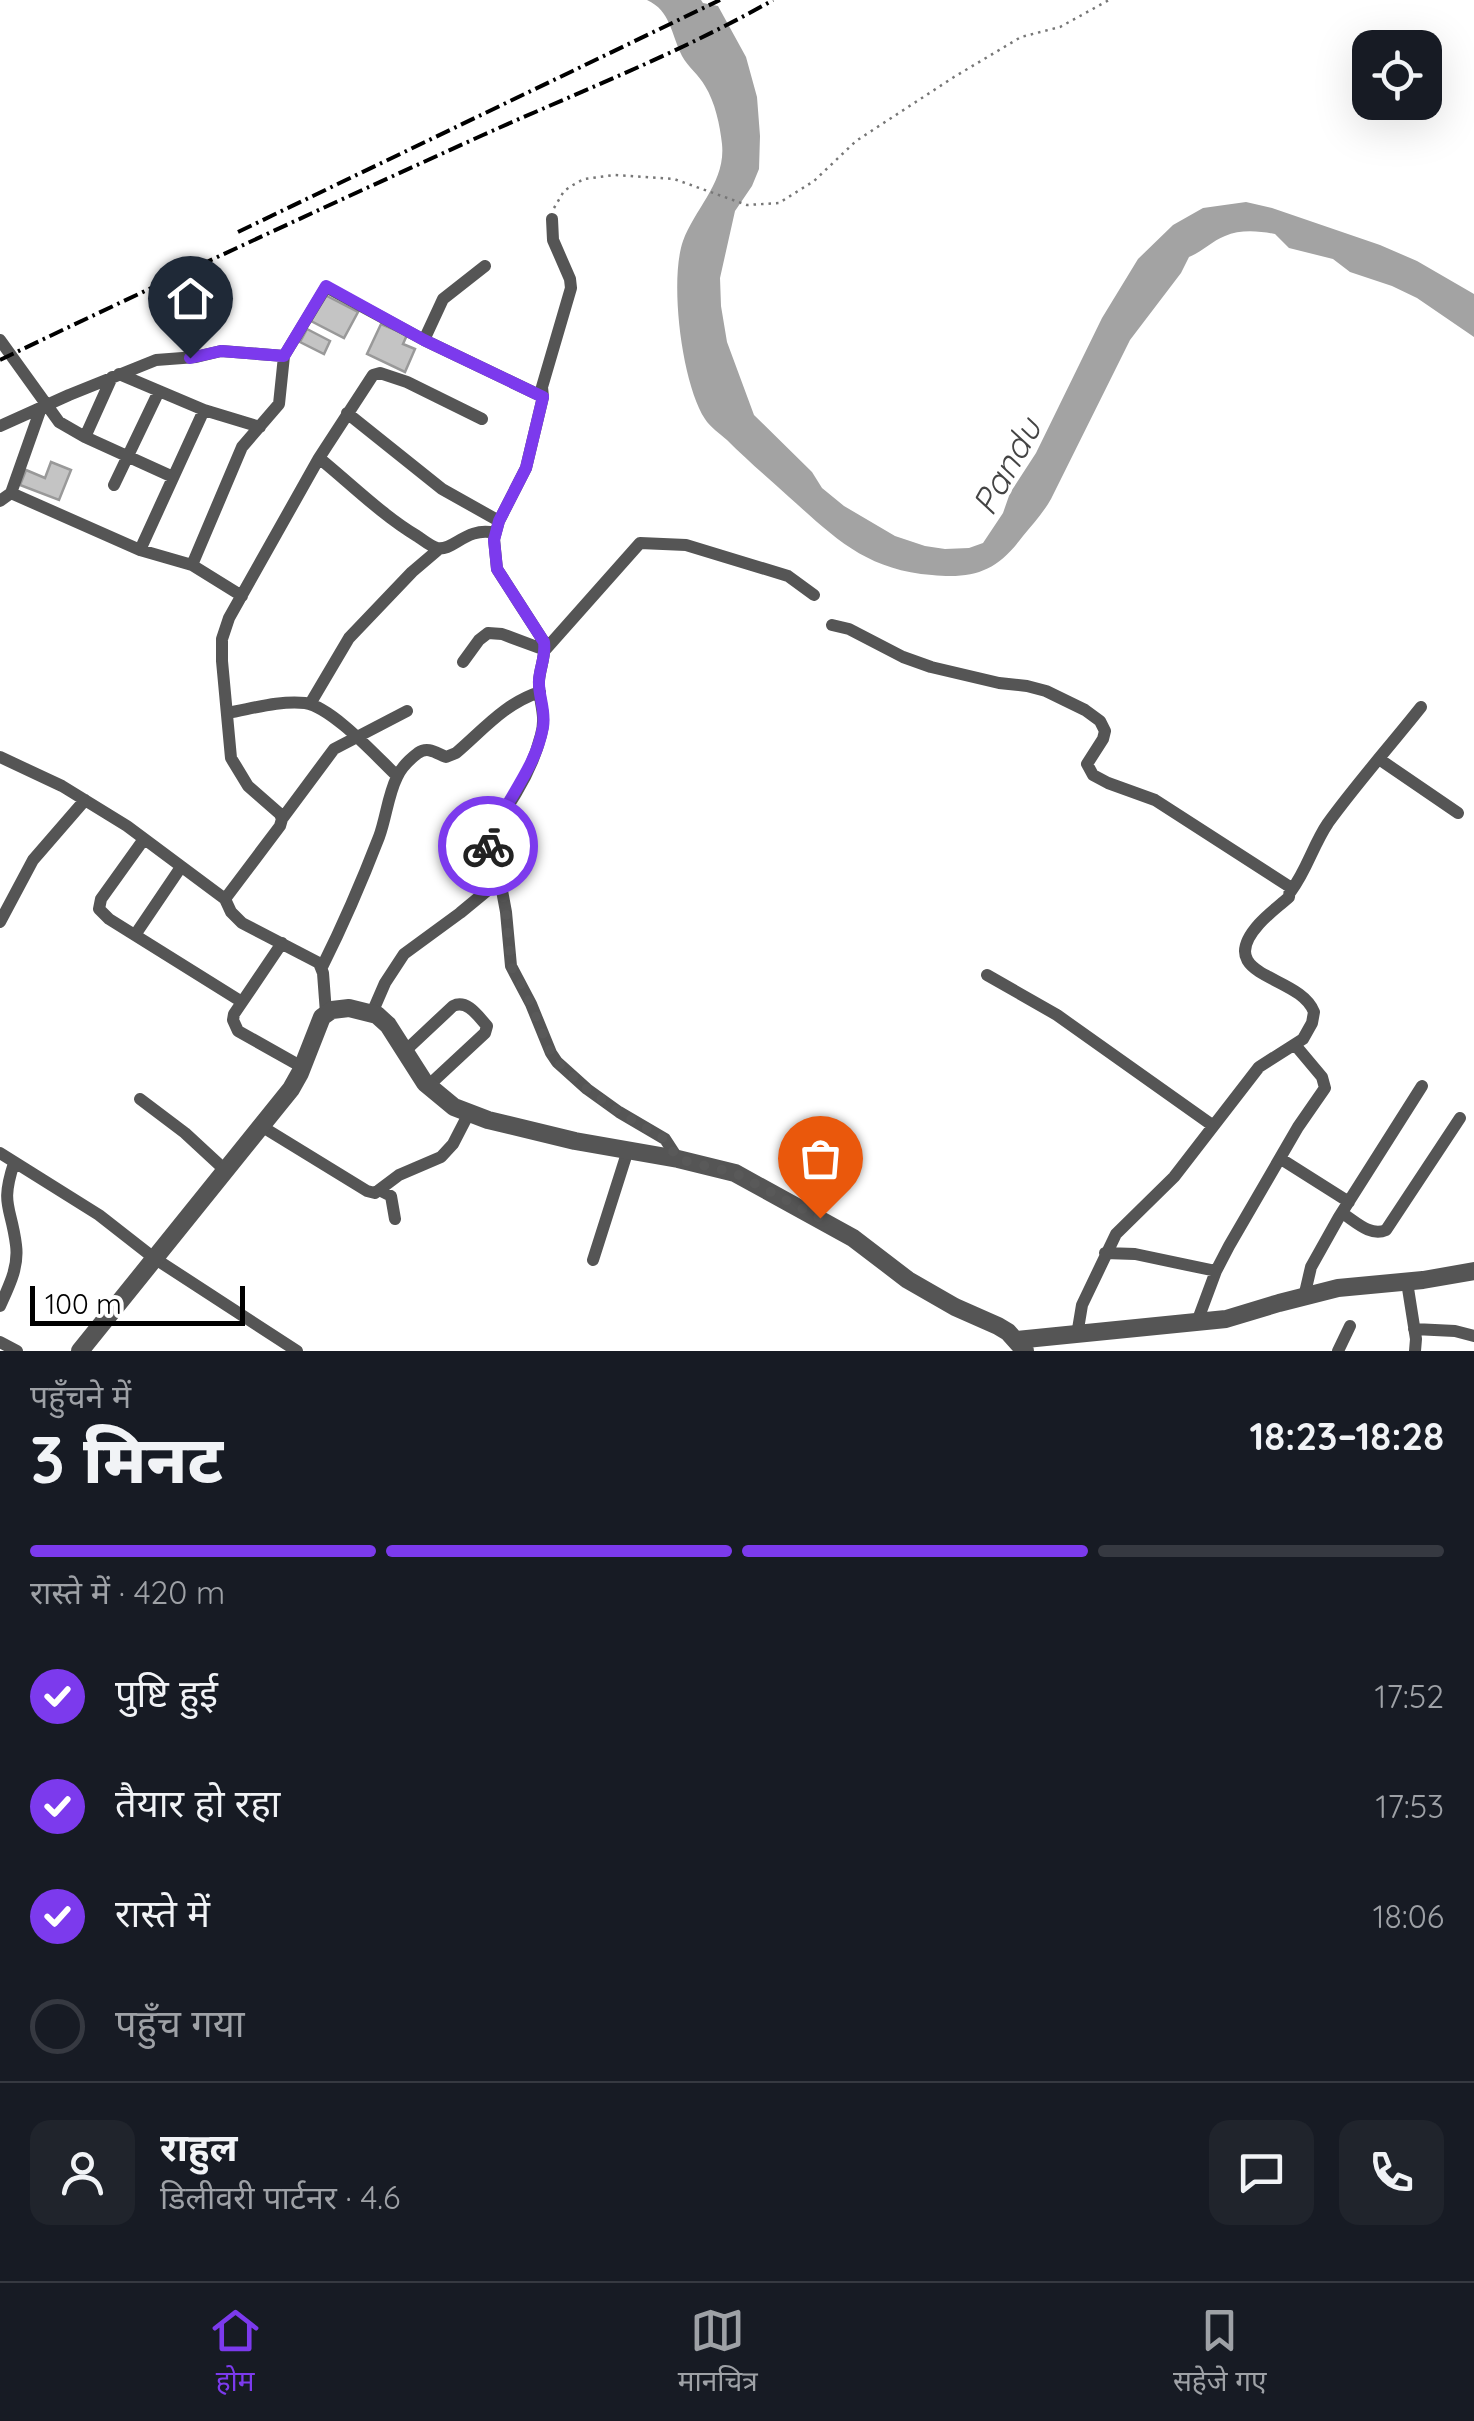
<!DOCTYPE html>
<html lang="hi">
<head>
<meta charset="utf-8">
<style>
	body { margin:0; font-family:Quicksand,"Noto Sans Devanagari",sans-serif; background:#20242c; color:#f1f3f6; height:100vh; display:flex; flex-direction:column; font-size:38px; white-space:nowrap }
	* { box-sizing:border-box; margin:0 }
	p { font-size:32px; color:#9ea1a6 }
	.icon { flex:none; width:55px; height:55px; fill:none; stroke:currentColor; stroke-width:2; stroke-linecap:round; stroke-linejoin:round }
	.map { position:relative; height:1351px; overflow:hidden }
	.sheet { display:flex; flex-direction:column; background:#171b24; flex:1 }
	.sheet>* { flex:none }
	.buttons { position:absolute; left:1352px; top:30px; display:grid; gap:20px }
	.buttons a { display:grid; place-items:center; width:90px; height:90px; border-radius:20px; background:#171b24; box-shadow:0 10px 40px #0002; font-size:50px }
	.scale { position:absolute; left:30px; bottom:25px; width:215px; box-sizing:border-box; padding-left:10px; border:5px solid #000; border-top:0; font-size:28px; line-height:35px; white-space:nowrap; color:#000; -webkit-text-stroke:8px #fff; paint-order:stroke }
	.pin { position:absolute; display:grid; place-items:center; width:85px; height:85px; color:#fff; margin:-102px -42px; border-radius:50% 50% 50% 0; rotate:-45deg; box-shadow:0 0 10px #0007 }
	.pin .icon { rotate:45deg }
	.courier { position:absolute; display:grid; place-items:center; width:100px; height:100px; margin:-50px; border:8px solid #7c3aed; border-radius:50%; background:#fff; color:#222; box-shadow:0 2px 12px #0007 }
	.overview em { font-style:normal; font-weight:800 }
	.overview div { display:flex; flex-direction:column-reverse }
	.overview { display:flex; align-items:center; justify-content:space-between; height:170px; padding:0 30px }
	h1 { font-size:65px; font-weight:800; line-height:75px }
	.bar { display:grid; grid-template-columns:repeat(4,1fr); gap:15px 10px; align-content:center; height:120px; padding:0 30px }
	.bar i { height:12px; border-radius:8px; background:#363941 }
	.bar .selected { background:#7c3aed }
	.bar p { grid-column:span 4 }
	.line { display:flex; align-items:center; gap:25px; padding:0 30px; border-top:2px solid #363941 }
	.line div { flex:1 }
	.round { display:grid; place-items:center; flex:none; width:105px; height:105px; border-radius:20px; background:#20242c }
	ol { padding:0 30px; list-style:none }
	li { display:flex; align-items:center; gap:30px; height:110px }
	li p { margin-inline-start:auto }
	li .icon { padding:10px; border-radius:50%; background:#7c3aed; color:#fff; stroke-width:4 }
	li:last-child { color:#9ea1a6 }
	li i { width:55px; height:55px; border:5px solid #363941; border-radius:50% }
	.tab-bar { display:flex; justify-content:space-around; align-items:center; height:140px; border-top:2px solid #363941; background:#171b24; font-size:28px; color:#9ea1a6 }
	.tab-bar a { display:grid; justify-items:center; gap:5px }
	.tab-bar .selected { color:#7c3aed }
	.map>svg:first-child { display:block }
</style>
</head>
<body>
<div class="map">
<svg width="1474" height="1351" viewBox="0 0 1474 1351">
	<rect width="100%" height="100%" fill="#fff"/>
	<!-- water -->
	<path fill="#a3a3a3" d="M647 0H701L703 3 718 6 746 57 757 97 760 136 759 169 752 186 735 211 720 278 721 306 727 342 754 415 812 472 822 488 844 506 895 536 925 546 945 549 969 548 983 543 1003 513 1010 493 1036 453 1102 318 1138 259 1173 225 1203 208 1246 202 1272 208 1380 245 1417 261 1474 294V337L1417 298 1392 286 1350 272 1333 259 1289 248 1275 234C1260 231 1240 229 1225 236 1212 241 1202 252 1189 257L1181 273 1130 340 1051 499C1043 513 1033 524 1023 536 997 571 975 579 932 575 866 570 835 538 789 497 768 478 747 460 727 440 720 434 710 427 705 419 682 384 669 281 683 241 695 208 726 182 722 144 720 125 715 102 705 86 699 75 688 67 682 56 671 34 671 11 647 0Z"/>
	<!-- building -->
	<path fill="#c4c4c4" stroke="#999" stroke-width="2.5" d="M325 295 358 312 344 338 311 321Z
		M381 324 407 335 403 344 415 349 405 372 367 354Z
		M307 329 330 341 324 354 300 342Z
		M51 462 71 470 59 500 20 485 26 470 45 478Z"/>
	<g fill="none" stroke-linecap="round" stroke-linejoin="round">
		<!-- path -->
		<path stroke="#777" stroke-width="2.5" stroke-dasharray="2.5 5" stroke-linecap="butt" d="M554 208 564 191 573 185 584 179 614 175 674 179 747 205 779 203 814 181 856 141 954 77 1021 37 1060 27 1109 0"/>
		<!-- minor -->
		<path stroke="#555" stroke-width="12" d="M552 219 553 240 570 279 571 288 542 387 543 397 526 468 499 521 494 539 497 569 544 642C546 656 540 667 539 681 538 701 547 714 541 735 536 755 527 775 516 793 506 810 491 828 487 848L500 880 506 912 511 966 531 1004 551 1053 557 1062 587 1089 619 1112 665 1139 678 1159
			M0 340 59 422 85 437 173 477
			M424 340 443 299 485 266
			M119 374 204 410 260 427
			M347 413 442 489 499 521
			M0 426 69 395 156 360 196 357 221 351 284 356
			M85 437 112 377
			M319 458C351 484 382 515 417 536 423 540 430 546 437 548 453 552 466 526 495 533
			M114 485 159 391
			M11 493 140 550 192 565 242 596
			M0 501 11 493 41 408
			M140 550 204 410
			M192 565 242 447 279 404 284 356 326 287 424 340 543 397
			M832 625 849 629 903 657 931 667 999 683 1027 686 1046 691 1085 710 1100 721 1105 731 1103 739 1087 764 1093 775 1108 783 1155 800 1290 887 1289 897C1279 906 1268 914 1259 924 1211 978 1300 974 1314 1012L1312 1023 1303 1039 1259 1067 1174 1177 1116 1234 1082 1305 1077 1335
			M463 662 479 640 488 633 502 634 545 650 640 543 686 545 788 576 814 595
			M310 704 349 638 412 572 439 549
			M227 713C251 709 280 700 305 703 332 707 377 757 397 776
			M0 757 62 786 127 826 225 899 231 912 242 923 319 963 323 973 326 1013
			M1379 759 1458 813
			M282 819 334 749 407 711
			M144 839 101 899 99 909 109 919 242 1002
			M1291 891C1307 870 1313 845 1328 823 1357 783 1390 746 1421 707
			M225 899 280 826 282 819 280 814 248 786 231 758 222 661V639L229 618 319 458 373 375 380 373 407 382 482 419
			M0 922 33 860 85 800
			M135 935 181 867
			M282 943 234 1014 233 1020 238 1031 302 1067
			M322 967C343 925 362 881 379 837 386 818 388 795 397 777 401 768 410 759 418 753 428 746 436 753 446 757L456 753C483 730 505 703 540 692
			M987 975 1057 1015 1212 1125
			M372 1013 385 983 404 954 460 913 500 880
			M404 1052 453 1006C467 999 478 1016 487 1026L485 1033 428 1086
			M140 1099 185 1133 225 1170
			M261 1126 367 1191 375 1193 399 1175 441 1157 453 1144 469 1113
			M0 1153 99 1215 154 1258 297 1351
			M1281 1159 1349 1202
			M379 1190 391 1196 395 1219
			M1342 1213C1355 1221 1370 1237 1386 1230L1460 1118
			M1105 1253 1135 1254 1216 1271
			M593 1260 628 1150
			M1407 1282 1416 1339 1415 1351
			M1304 1297 1311 1267 1339 1217 1422 1086
			M0 1306C9 1286 19 1267 16 1245 11 1205 0 1206 14 1163
			M1197 1322 1216 1271 1229 1246 1298 1127 1325 1088 1322 1077 1296 1046
			M1414 1329 1455 1331 1474 1336
			M0 1342 17 1351
			M1338 1351 1350 1326"/>
		<!-- tertiary -->
		<path stroke="#555" stroke-width="18" d="M1016 1340 1226 1319 1279 1303 1338 1288 1423 1280 1474 1271
			M80 1351 291 1089 300 1073 322 1017 332 1010 349 1008 377 1015 388 1025 425 1083 454 1107 488 1120 575 1141 678 1159 735 1173 853 1238 908 1280 955 1307 998 1326 1008 1332 1025 1351"/>
		<!-- rail -->
		<path stroke="#000" stroke-width="4" stroke-dasharray="15 5 2.5 5" stroke-linecap="butt" d="M238 232 720 0
			M0 360C160 283 322 208 483 135 581 91 680 53 773 0"/>
	</g>
	<g fill="none" stroke-linecap="round" stroke-linejoin="round">
		<!-- done -->
		<path stroke="#595959" stroke-width="10" stroke-dasharray="0 18" d="M488 846 489 857 500 880 506 912 511 966 531 1004 551 1053 557 1062 587 1089 619 1112 665 1139 678 1159 735 1173 820 1218"/>
		<!-- route -->
		<path stroke="#7c3aed" stroke-width="12" d="M190 358 221 351 284 356 326 286 424 340 543 397 526 468 499 521 494 540 497 569 544 642C546 656 540 667 539 680 538 696 546 710 543 727 535 772 501 804 488 846"/>
	</g>
	<g text-anchor="middle" dominant-baseline="central" stroke-width="8" stroke-linejoin="round" paint-order="stroke">
		<!-- water labels -->
		<g font-size="35" font-style="italic" fill="#444" stroke="#fff">
			<text transform="translate(1006 466) rotate(-61)">Pandu</text>
		</g>
	</g>
</svg>
<div class="buttons">
<a><svg class="icon" aria-label="locate" viewBox="0 0 24 24"><circle cx="12" cy="12" r="6"/><path d="M12 2v4M12 18v4M2 12h4M18 12h4"/></svg></a>
</div>
<div class="scale">100 m</div>
<div class="pin" style="left:820px;top:1218px;background:#ea580c"><svg class="icon" aria-label="bag" viewBox="0 0 24 24"><path d="M5 8h14l-1 12H6zM9 8a3 3 0 0 1 6 0"/></svg></div>
<div class="pin" style="left:190px;top:358px;background:#1f2937"><svg class="icon" aria-label="home" viewBox="0 0 24 24"><path d="M3 11l9-7 9 7M6 9v11h12V9"/></svg></div>
<div class="courier" style="left:488px;top:846px"><svg class="icon" aria-label="bike" viewBox="0 0 24 24"><circle cx="6" cy="16" r="4"/><circle cx="18" cy="16" r="4"/><path d="M6 16l4-8h5l3 8M10 8l3 8H6M13 5h3"/></svg></div>
</div>
<section class="sheet">
<div class="overview"><div><h1>3 मिनट</h1><p>पहुँचने में</p></div><em>18:23–18:28</em></div>
<div class="bar"><i class="selected"></i><i class="selected"></i><i class="selected"></i><i></i><p>रास्ते में · 420 m</p></div>
<ol>
<li><svg class="icon" aria-label="check" viewBox="0 0 24 24"><path d="M5 12l5 5 9-10"/></svg>पुष्टि हुई<p>17:52</p></li>
<li><svg class="icon" aria-label="check" viewBox="0 0 24 24"><path d="M5 12l5 5 9-10"/></svg>तैयार हो रहा<p>17:53</p></li>
<li><svg class="icon" aria-label="check" viewBox="0 0 24 24"><path d="M5 12l5 5 9-10"/></svg>रास्ते में<p>18:06</p></li>
<li><i></i>पहुँच गया</li>
</ol>
<div class="line" style="height:180px"><a class="round"><svg class="icon" aria-label="person" viewBox="0 0 24 24"><circle cx="12" cy="8" r="4"/><path d="M4 21q1-7 8-7t8 7"/></svg></a><div><b>राहुल</b><p>डिलीवरी पार्टनर · 4.6</p></div><a class="round"><svg class="icon" aria-label="chat" viewBox="0 0 24 24"><path d="M4 5h16v11H9l-5 4z"/></svg></a><a class="round"><svg class="icon" aria-label="phone" viewBox="0 0 24 24"><path d="M5 4h4l2 5-3 2q2 4 5 5l2-3 5 2v4C11 20 4 13 5 4z"/></svg></a></div>
</section>
<nav class="tab-bar">
<a class="selected"><svg class="icon" aria-label="home" viewBox="0 0 24 24"><path d="M3 11l9-7 9 7M6 9v11h12V9"/></svg>होम</a>
<a><svg class="icon" aria-label="map" viewBox="0 0 24 24"><path d="M3 6l6-2 6 2 6-2v14l-6 2-6-2-6 2zM9 4v14M15 6v14"/></svg>मानचित्र</a>
<a><svg class="icon" aria-label="saved" viewBox="0 0 24 24"><path d="M7 4h10v16l-5-4-5 4z"/></svg>सहेजे गए</a>
</nav>
</body>
</html>
